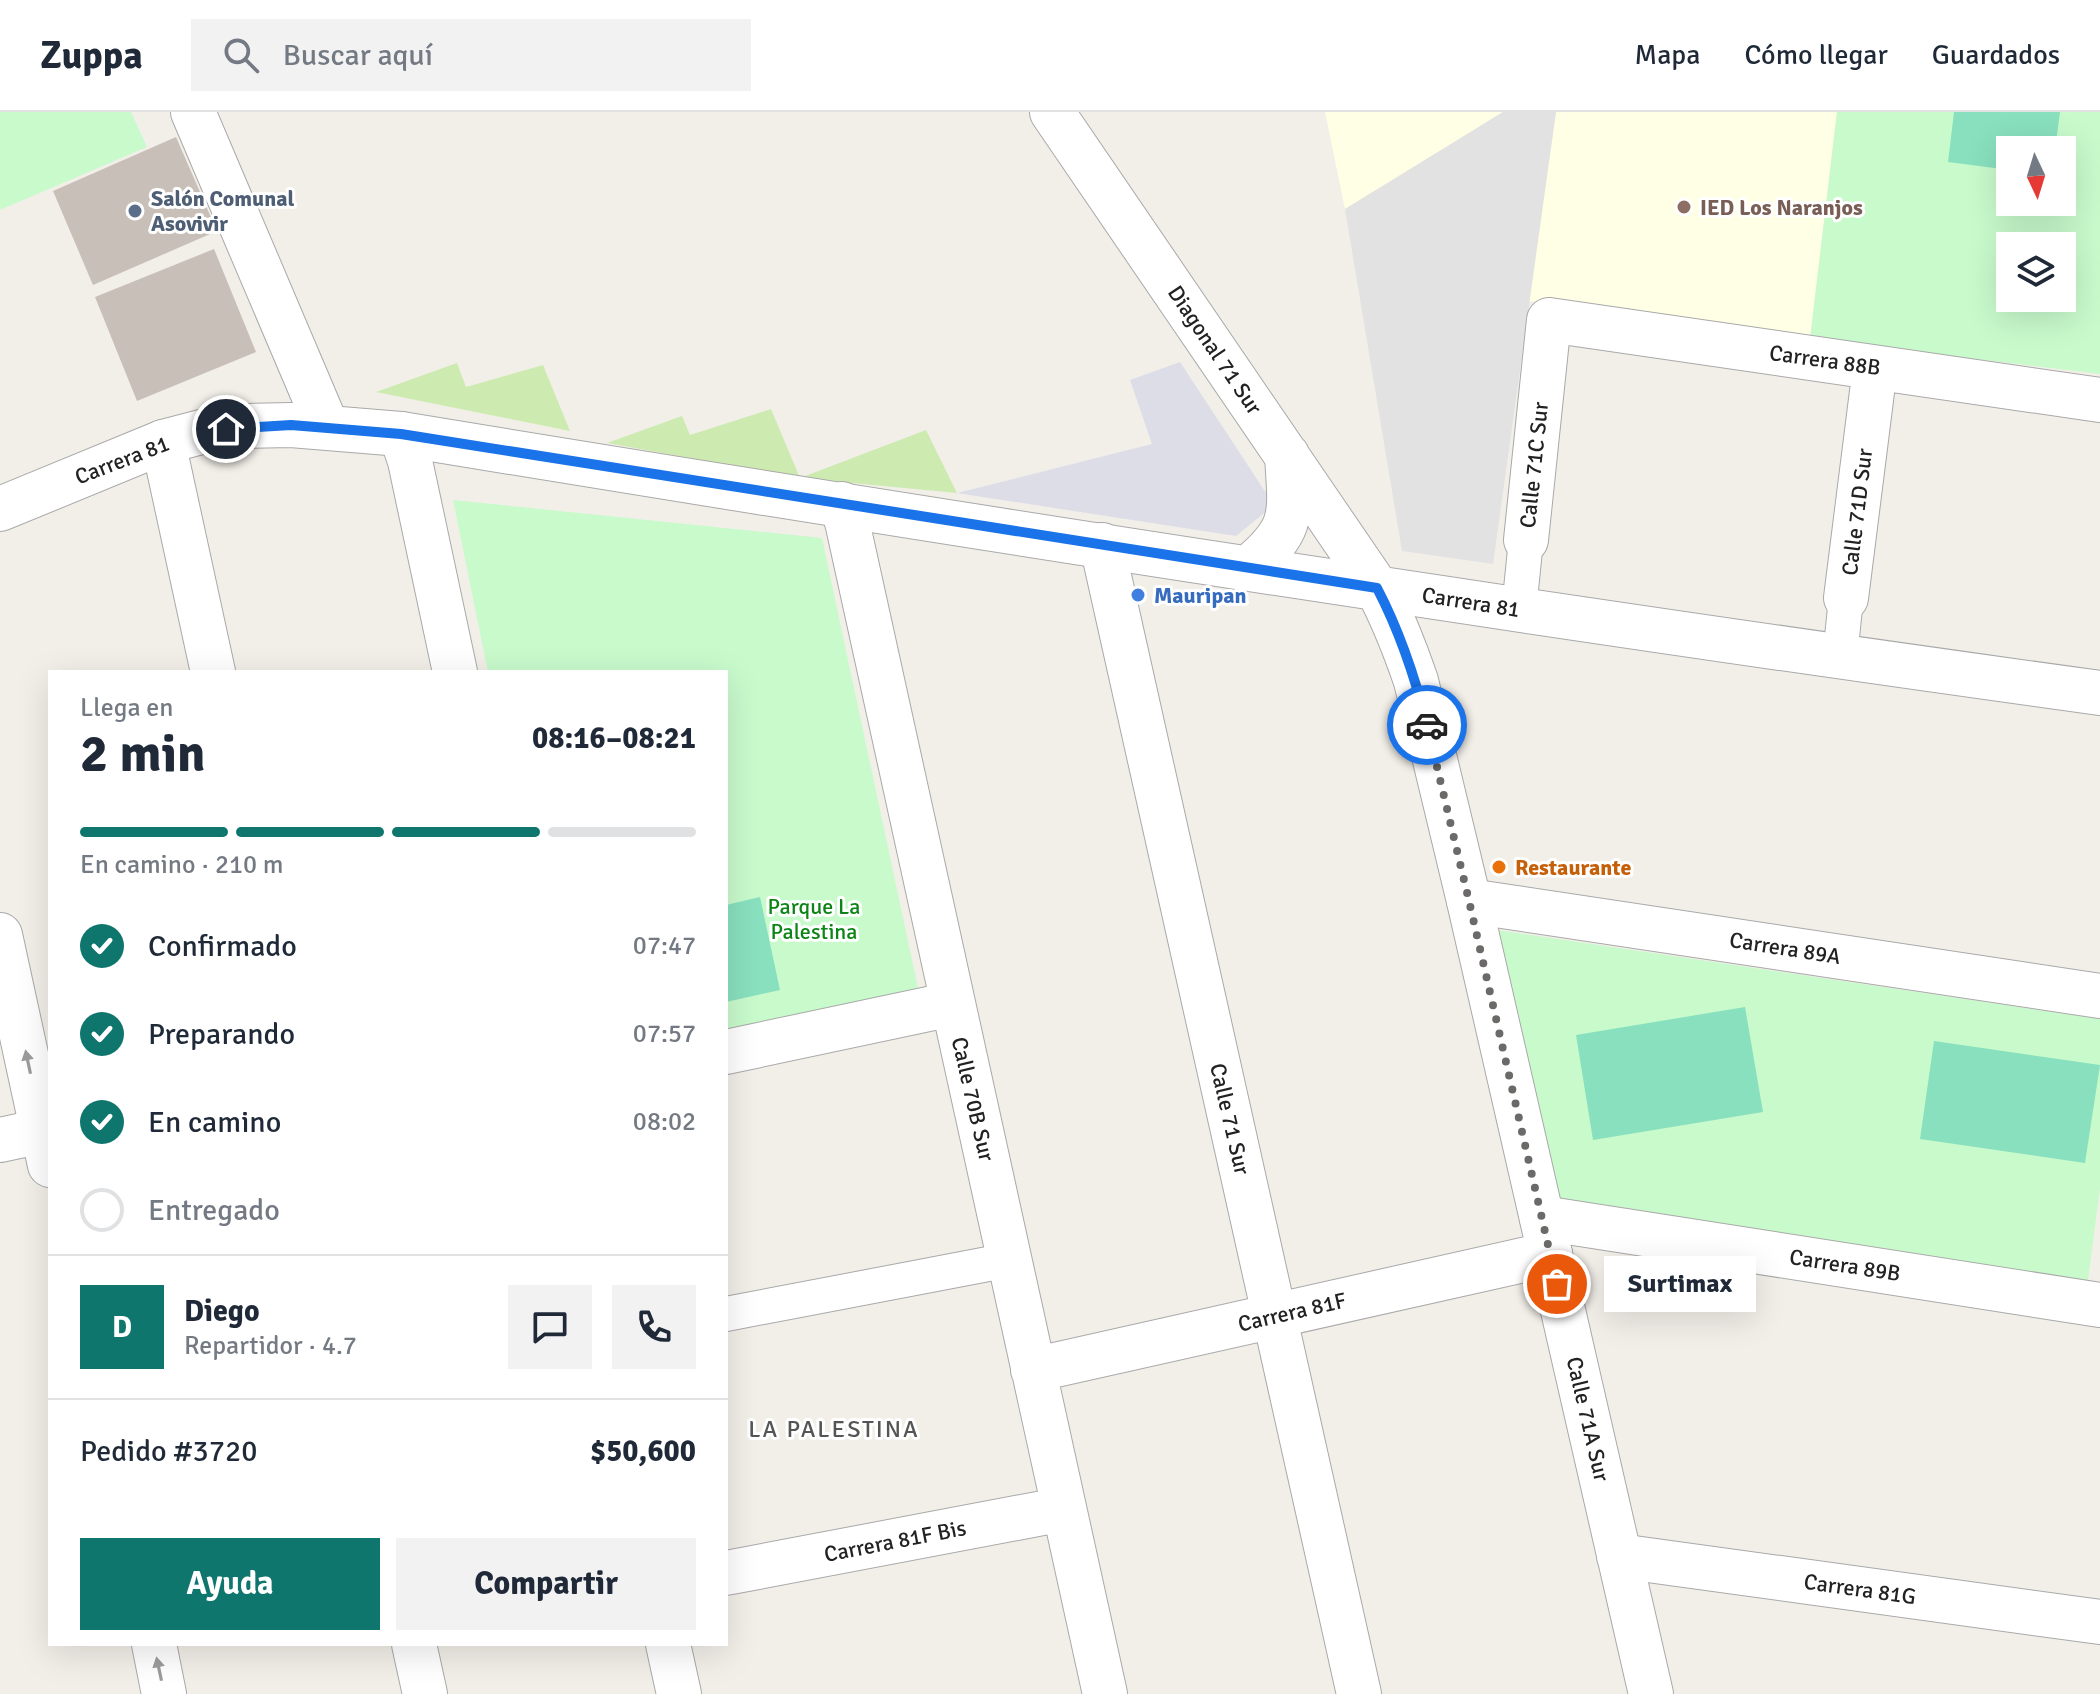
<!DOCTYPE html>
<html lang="es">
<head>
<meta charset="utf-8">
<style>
	body { margin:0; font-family:Signika,sans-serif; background:#f2f2f3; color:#1f2937; height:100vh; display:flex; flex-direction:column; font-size:30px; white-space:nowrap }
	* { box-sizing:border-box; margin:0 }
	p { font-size:26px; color:#747a83 }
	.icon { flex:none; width:44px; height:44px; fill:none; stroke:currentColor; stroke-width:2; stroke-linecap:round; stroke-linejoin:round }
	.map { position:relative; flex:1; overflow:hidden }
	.drawer { position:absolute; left:48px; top:558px; width:680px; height:976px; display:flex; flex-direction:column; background:#fff; border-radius:0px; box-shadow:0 8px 32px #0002 }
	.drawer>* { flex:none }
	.needle { width:52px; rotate:176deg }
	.tools { position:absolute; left:1996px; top:24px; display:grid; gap:16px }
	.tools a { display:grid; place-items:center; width:80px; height:80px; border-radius:0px; background:#fff; box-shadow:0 8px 32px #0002; font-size:40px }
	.pin { position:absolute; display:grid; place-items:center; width:68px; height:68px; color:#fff; margin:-34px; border:4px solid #fff; border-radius:50%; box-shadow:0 2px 8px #0007 }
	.courier { position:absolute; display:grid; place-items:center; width:80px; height:80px; margin:-40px; border:6px solid #1a73e8; border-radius:50%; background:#fff; color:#222; box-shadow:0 2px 10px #0007 }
	.bubble { position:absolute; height:56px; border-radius:0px; background:#fff; box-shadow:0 8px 32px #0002; font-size:26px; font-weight:700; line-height:56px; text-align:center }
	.overview em { font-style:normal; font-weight:700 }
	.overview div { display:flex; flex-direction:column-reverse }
	.overview { display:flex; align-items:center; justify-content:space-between; height:136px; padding:0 32px }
	h1 { font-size:52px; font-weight:700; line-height:60px }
	.bar { display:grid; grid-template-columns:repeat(4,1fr); gap:12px 8px; align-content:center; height:96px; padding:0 32px }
	.bar i { height:10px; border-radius:6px; background:#e0e1e3 }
	.bar .selected { background:#0f766e }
	.bar p { grid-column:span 4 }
	.line { display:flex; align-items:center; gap:20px; padding:0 32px; border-top:2px solid #e0e1e3 }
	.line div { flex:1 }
	.round { display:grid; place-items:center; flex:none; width:84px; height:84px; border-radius:0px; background:#f2f2f3 }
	ol { padding:0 32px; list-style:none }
	li { display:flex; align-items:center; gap:24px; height:88px }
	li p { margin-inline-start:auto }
	li .icon { padding:8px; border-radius:50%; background:#0f766e; color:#fff; stroke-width:4 }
	li:last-child { color:#747a83 }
	li i { width:44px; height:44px; border:4px solid #e0e1e3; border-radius:50% }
	.button { display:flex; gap:16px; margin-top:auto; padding:16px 32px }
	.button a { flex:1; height:92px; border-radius:0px; background:#0f766e; color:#fff; font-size:32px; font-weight:700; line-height:92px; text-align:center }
	.button a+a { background:#f2f2f3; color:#1f2937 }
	header { display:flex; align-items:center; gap:48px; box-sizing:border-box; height:112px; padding:0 40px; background:#fff; border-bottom:2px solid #e0e1e3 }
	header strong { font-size:38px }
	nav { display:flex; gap:44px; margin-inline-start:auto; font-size:28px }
	.search { width:560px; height:72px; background:#f2f2f3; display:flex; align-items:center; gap:20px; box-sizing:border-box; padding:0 28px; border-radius:0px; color:#747a83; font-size:30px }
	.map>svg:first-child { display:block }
</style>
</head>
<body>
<header>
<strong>Zuppa</strong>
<div class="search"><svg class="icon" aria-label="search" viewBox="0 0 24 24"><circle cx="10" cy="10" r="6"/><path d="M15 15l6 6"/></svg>Buscar aquí</div>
<nav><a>Mapa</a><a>Cómo llegar</a><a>Guardados</a></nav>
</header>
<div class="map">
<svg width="2100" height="1582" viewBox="0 0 2100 1582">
	<rect width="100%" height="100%" fill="#f2efe9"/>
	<!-- education -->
	<path fill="#ffffe5" d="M1325 0H1503L1345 97Z
		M1556 0H1837L1810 227 1529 189Z"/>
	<!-- grass -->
	<path fill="#cdebb0" d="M457 251 466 275 543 253 570 319 376 280Z
		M771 297 800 366 926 318 957 381 799 366 607 331 682 304 690 323Z"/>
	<!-- park -->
	<path fill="#c8facc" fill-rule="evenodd" d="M0 0H131L147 35 0 98Z
		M1837 0H2100V262L1810 227ZM2010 38H2062V90H2010ZM2010 134H2062V186H2010Z
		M453 388 822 426 918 876 726 919V560H488Z
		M1497 818 2100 907V1076L2087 1175 1560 1100Z"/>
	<!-- pitch -->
	<path fill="#88e0be" d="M1954 0H2060L2055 38H2010V58L1948 50Z
		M760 785 780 878 726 890V793Z
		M1745 895 1763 1000 1593 1028 1576 923Z
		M1934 929 2100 953 2085 1051 1920 1027Z"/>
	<!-- parking -->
	<path fill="#e2e2e2" d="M1503 0H1556L1493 452 1402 439 1345 97Z"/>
	<!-- plaza -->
	<path fill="#dddde8" d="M1180 250 1274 393 1236 424 957 381 1152 332 1130 268Z"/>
	<!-- building -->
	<path fill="#c7bfb8" d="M176 25 217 119 93 173 53 79Z
		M214 137 256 240 137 289 95 185Z"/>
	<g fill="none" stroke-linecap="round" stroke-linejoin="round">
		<defs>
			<path id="pedestrian" d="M1519 497 1526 428
				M1840 545 1846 486
				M726 1202 1009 1148"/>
			<path id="minor" d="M193 0 327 315
				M401 322 410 349 455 560
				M163 330 213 560
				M842 392 848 414 1105 1582
				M1526 428 1549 208 2100 288
				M1102 433 1359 1582
				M1846 486 1875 256
				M1469 789 2100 884
				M0 823 50 1053
				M726 940 952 892
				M0 1028 42 1019
				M1542 1106 2100 1193
				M1033 1258 1550 1142
				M1619 1444 2100 1510
				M726 1461 1064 1397
				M154 1532 164 1582
				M414 1532 425 1582
				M668 1532 679 1582"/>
			<path id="tertiary" d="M1052 0 1377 476C1393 506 1405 537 1416 569L1469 789 1651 1582
				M0 397 163 330 205 319 247 314 291 313 401 322C967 415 1533 503 2100 581
				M1248 456C1297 416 1290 401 1287 343"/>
		</defs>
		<!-- pedestrian casing -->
		<use href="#pedestrian" stroke="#a9a9a9" stroke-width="36"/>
		<!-- minor casing -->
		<use href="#minor" stroke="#a9a9a9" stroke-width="46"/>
		<!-- tertiary casing -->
		<use href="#tertiary" stroke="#a9a9a9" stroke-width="46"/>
		<!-- pedestrian -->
		<use href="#pedestrian" stroke="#fff" stroke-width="34"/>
		<!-- minor -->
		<use href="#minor" stroke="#fff" stroke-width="44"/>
		<!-- tertiary -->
		<use href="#tertiary" stroke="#fff" stroke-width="44"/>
	</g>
	<!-- one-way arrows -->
	<defs><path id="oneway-solid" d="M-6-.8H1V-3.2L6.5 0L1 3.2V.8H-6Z" transform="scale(2)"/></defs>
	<g fill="#9c9c9c">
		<use href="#oneway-solid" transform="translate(28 950) rotate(-102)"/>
		<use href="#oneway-solid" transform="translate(159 1557) rotate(-102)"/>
	</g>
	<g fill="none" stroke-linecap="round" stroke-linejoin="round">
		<!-- done -->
		<path stroke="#6b6a68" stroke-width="8" stroke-dasharray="0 14.4" d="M1427 613 1469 789 1557 1172"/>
		<!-- route -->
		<path stroke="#1a73e8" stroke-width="10" d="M226 317 291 313 401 322 1377 476C1400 520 1415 565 1427 613"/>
	</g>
	<!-- markers -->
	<circle fill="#8d6e63" stroke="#fff" stroke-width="3" cx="1684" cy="95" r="8"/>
	<circle fill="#5c6f8a" stroke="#fff" stroke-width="3" cx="135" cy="99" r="8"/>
	<circle fill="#3f7fe0" stroke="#fff" stroke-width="3" cx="1138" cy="483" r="8"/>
	<circle fill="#e8710a" stroke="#fff" stroke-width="3" cx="1499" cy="755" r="8"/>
	<g text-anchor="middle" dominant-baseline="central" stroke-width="6" stroke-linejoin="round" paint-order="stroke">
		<!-- service labels -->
		<g font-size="22" font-weight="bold" fill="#4e5e75" stroke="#fff" text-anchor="start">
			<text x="151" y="86">Salón Comunal<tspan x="151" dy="25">Asovivir</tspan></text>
		</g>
		<!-- education labels -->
		<g font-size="22" font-weight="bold" fill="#785e54" stroke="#fff" text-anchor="start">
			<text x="1700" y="95">IED Los Naranjos</text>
		</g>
		<!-- street labels -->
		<g font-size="22" fill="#222" stroke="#fff">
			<text transform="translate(1215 238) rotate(56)">Diagonal 71 Sur</text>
			<text transform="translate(1825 248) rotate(8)">Carrera 88B</text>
			<text transform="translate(122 348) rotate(-21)">Carrera 81</text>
			<text transform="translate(1534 353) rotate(-84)">Calle 71C Sur</text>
			<text transform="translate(1857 400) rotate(-83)">Calle 71D Sur</text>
			<text transform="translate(1471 490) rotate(9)">Carrera 81</text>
			<text transform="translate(1785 836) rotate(9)">Carrera 89A</text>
			<text transform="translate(973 987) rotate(77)">Calle 70B Sur</text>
			<text transform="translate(1230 1007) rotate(77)">Calle 71 Sur</text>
			<text transform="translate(1845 1153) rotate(9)">Carrera 89B</text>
			<text transform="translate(1292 1200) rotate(-13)">Carrera 81F</text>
			<text transform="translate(1588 1307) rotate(77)">Calle 71A Sur</text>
			<text transform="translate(895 1429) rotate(-11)">Carrera 81F Bis</text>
			<text transform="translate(1860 1477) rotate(8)">Carrera 81G</text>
		</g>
		<!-- shop labels -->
		<g font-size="22" font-weight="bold" fill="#366cbe" stroke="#fff" text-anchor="start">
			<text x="1154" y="483">Mauripan</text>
		</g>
		<!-- food labels -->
		<g font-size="22" font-weight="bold" fill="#c56008" stroke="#fff" text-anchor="start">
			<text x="1515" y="755">Restaurante</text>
		</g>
		<!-- park labels -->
		<g font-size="22" fill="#0c8416" stroke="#fff">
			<text x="814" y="794">Parque La<tspan x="814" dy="25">Palestina</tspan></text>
		</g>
		<!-- neighbourhood labels -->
		<g font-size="24" letter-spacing="2" fill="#555" stroke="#fff">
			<text x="834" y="1317">LA PALESTINA</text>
		</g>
	</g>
</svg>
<div class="tools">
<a><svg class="needle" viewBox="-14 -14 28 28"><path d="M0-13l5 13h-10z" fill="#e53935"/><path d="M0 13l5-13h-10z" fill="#747a83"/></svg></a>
<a><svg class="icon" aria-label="layers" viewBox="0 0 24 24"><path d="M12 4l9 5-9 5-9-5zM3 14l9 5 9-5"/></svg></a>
</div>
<div class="pin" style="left:1557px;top:1172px;background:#ea580c"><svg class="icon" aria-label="bag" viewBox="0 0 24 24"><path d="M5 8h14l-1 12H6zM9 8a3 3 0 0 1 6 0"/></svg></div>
<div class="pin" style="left:226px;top:317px;background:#1f2937"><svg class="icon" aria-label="home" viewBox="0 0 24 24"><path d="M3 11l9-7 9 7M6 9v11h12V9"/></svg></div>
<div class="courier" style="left:1427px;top:613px"><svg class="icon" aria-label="car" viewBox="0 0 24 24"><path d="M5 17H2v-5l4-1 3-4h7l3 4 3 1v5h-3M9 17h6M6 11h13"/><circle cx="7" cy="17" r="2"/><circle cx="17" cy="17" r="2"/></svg></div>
<div class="bubble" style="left:1604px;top:1144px;width:152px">Surtimax</div>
<section class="drawer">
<div class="overview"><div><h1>2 min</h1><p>Llega en</p></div><em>08:16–08:21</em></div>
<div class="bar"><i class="selected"></i><i class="selected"></i><i class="selected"></i><i></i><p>En camino · 210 m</p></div>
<ol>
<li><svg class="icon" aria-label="check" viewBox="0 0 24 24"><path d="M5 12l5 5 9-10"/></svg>Confirmado<p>07:47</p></li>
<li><svg class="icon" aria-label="check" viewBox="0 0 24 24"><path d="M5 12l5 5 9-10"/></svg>Preparando<p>07:57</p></li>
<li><svg class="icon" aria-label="check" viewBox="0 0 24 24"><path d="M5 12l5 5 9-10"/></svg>En camino<p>08:02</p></li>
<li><i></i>Entregado</li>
</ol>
<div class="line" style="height:144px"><b class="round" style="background:#0f766e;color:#fff">D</b><div><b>Diego</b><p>Repartidor · 4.7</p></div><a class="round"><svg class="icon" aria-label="chat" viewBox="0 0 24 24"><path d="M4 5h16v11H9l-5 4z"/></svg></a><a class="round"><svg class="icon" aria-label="phone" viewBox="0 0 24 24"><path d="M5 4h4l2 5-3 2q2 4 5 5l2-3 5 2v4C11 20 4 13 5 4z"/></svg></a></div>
<div class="line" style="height:104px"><div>Pedido #3720</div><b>$50,600</b></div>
<div class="button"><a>Ayuda</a><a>Compartir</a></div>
</section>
</div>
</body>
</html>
